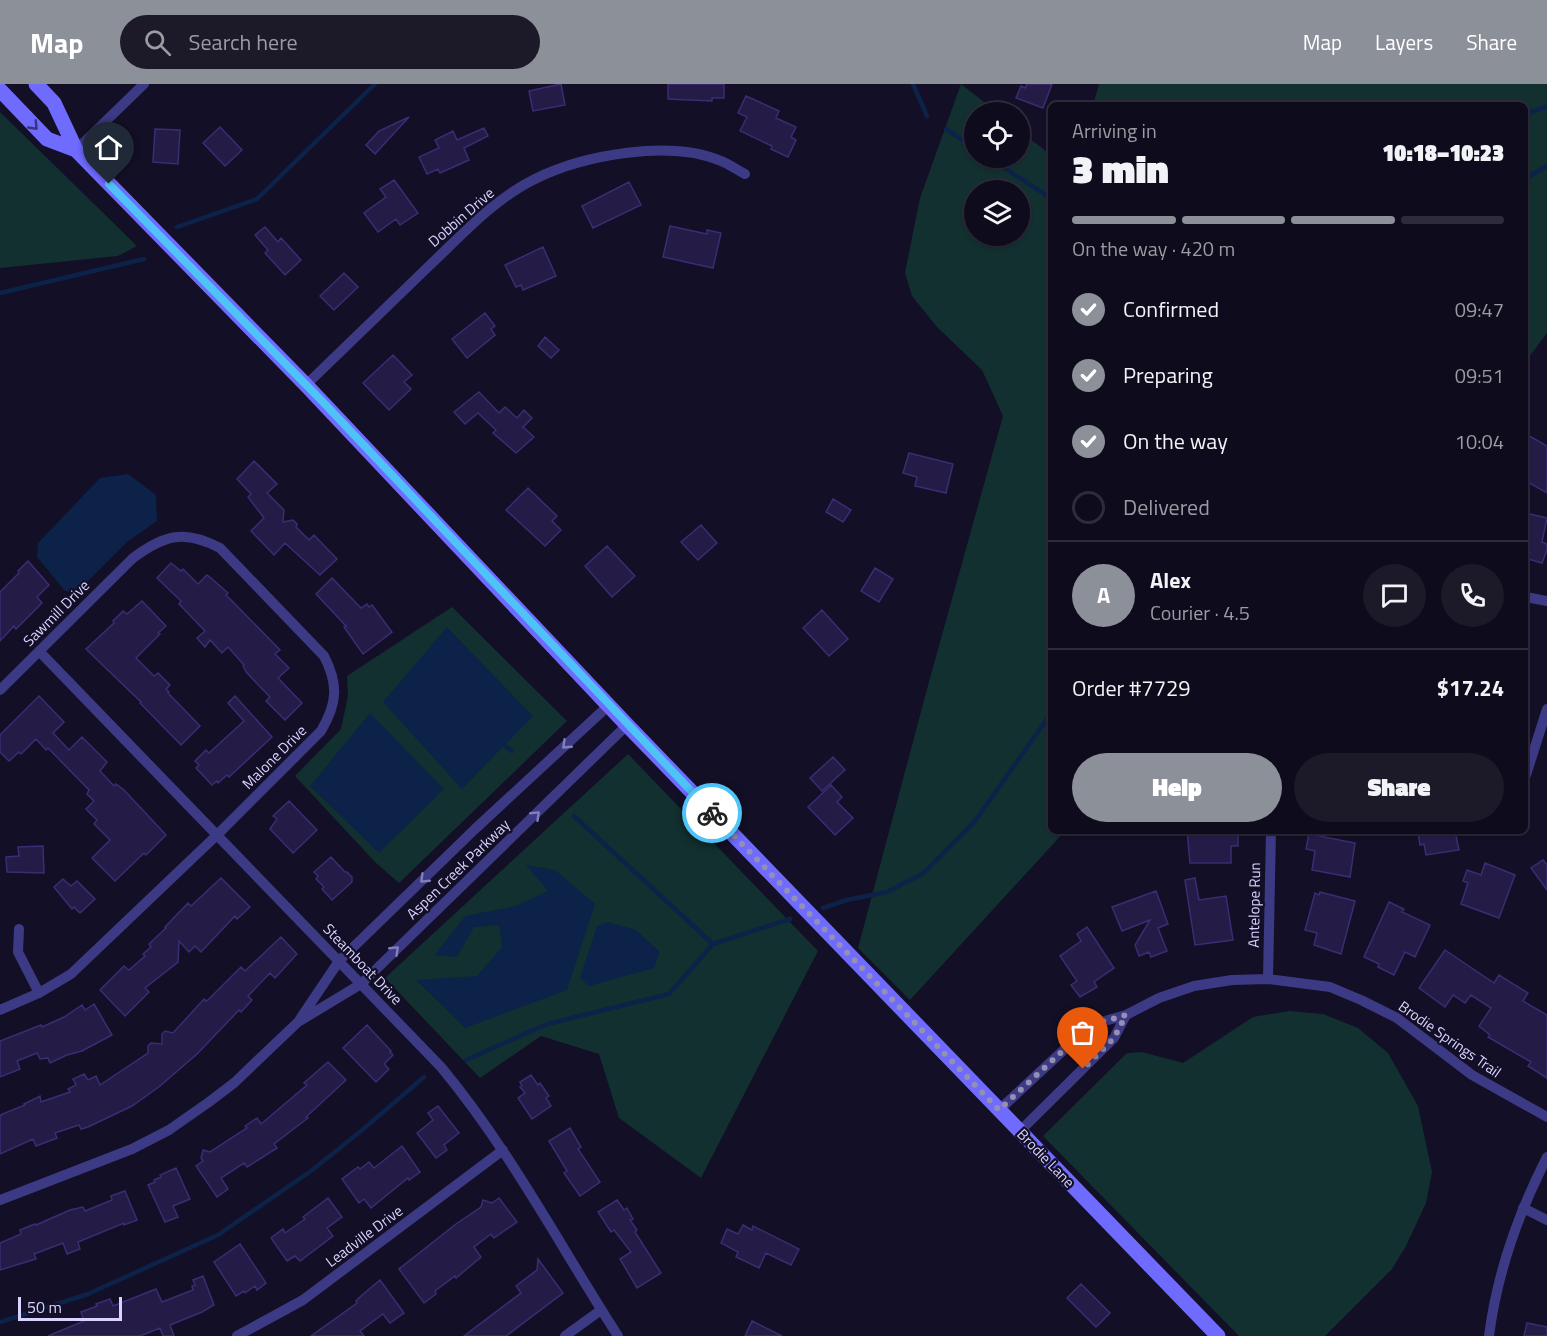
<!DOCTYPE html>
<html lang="en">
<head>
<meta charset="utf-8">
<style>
	body { margin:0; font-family:"Titillium Web",sans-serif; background:#1c1929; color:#f1f3f6; height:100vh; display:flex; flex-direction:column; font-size:22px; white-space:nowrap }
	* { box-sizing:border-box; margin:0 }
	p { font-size:20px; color:#9b9ba3 }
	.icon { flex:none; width:33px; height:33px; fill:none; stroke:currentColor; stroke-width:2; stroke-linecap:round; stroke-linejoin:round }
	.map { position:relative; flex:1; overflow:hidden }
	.details { position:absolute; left:1048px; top:18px; width:480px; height:732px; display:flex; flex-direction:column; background:#0e0b1c; border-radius:9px; box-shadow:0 2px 4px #0004,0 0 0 2px #2e2b3b }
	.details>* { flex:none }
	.fabs { position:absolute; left:964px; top:18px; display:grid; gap:12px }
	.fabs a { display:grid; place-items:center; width:66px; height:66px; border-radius:50%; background:#0e0b1c; box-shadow:0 2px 4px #0004,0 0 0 2px #2e2b3b; font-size:30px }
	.scale { position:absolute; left:18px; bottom:15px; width:104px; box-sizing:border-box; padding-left:6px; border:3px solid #d9d4ff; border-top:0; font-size:16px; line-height:21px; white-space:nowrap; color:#d9d4ff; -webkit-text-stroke:4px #130f26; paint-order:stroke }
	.pin { position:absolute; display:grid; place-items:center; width:51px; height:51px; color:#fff; margin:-62px -26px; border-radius:50% 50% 50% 0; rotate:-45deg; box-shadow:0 0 6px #0007 }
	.pin .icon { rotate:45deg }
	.courier { position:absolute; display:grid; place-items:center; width:60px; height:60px; margin:-30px; border:4px solid #4fc3f7; border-radius:50%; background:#fff; color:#222; box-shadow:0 2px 8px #0007 }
	.summary em { font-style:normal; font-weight:800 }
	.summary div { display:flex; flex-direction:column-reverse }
	.summary { display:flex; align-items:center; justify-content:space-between; height:102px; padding:0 24px }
	h1 { font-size:39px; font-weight:800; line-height:45px }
	.bar { display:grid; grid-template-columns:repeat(4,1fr); gap:9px 6px; align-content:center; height:72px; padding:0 24px }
	.bar i { height:8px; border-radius:4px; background:#2e2b3b }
	.bar .current { background:#8c9099 }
	.bar p { grid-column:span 4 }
	.line { display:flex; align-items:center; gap:15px; padding:0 24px; border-top:2px solid #2e2b3b }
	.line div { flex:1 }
	.round { display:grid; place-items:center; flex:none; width:63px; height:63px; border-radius:32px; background:#1c1929 }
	ol { padding:0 24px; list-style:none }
	li { display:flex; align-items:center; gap:18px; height:66px }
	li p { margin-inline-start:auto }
	li .icon { padding:6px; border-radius:50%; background:#8c9099; color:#fff; stroke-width:4 }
	li:last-child { color:#9b9ba3 }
	li i { width:33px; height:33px; border:3px solid #2e2b3b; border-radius:50% }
	.primary-button { display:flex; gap:12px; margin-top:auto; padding:12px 24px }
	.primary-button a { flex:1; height:69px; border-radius:36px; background:#8c9099; color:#fff; font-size:24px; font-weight:800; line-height:69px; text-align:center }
	.primary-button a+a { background:#1c1929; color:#f1f3f6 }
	header { display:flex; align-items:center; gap:36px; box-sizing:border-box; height:84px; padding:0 30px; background:#8c9099; color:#fff }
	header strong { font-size:28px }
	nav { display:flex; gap:33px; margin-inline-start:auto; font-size:21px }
	.search { width:420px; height:54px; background:#1c1929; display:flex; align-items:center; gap:15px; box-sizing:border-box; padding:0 21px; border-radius:33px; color:#9b9ba3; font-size:22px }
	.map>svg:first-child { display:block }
</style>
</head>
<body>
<header>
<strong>Map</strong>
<div class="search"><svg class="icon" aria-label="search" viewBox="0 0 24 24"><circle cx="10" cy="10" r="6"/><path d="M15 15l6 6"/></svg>Search here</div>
<nav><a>Map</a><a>Layers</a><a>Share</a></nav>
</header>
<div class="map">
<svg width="1547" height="1252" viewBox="0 0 1547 1252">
	<rect width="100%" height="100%" fill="#130f26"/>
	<!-- green -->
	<path fill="#12302f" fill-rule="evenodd" d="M961 0 997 28H975V74H1020V47L1051 71 1052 747H1065L910 916 858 864 930 594 1003 332 982 286 937 243 912 212 905 189 920 114ZM975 106H1020V152H975Z
		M1099 0H1547V249L1526 277V21H1093Z
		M0 28 137 162 118 172 0 184Z
		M452 523 567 637 399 799 375 778 295 692 341 645 348 612 347 592Z
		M628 670 818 867 701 1094 619 1034 599 970 541 952 480 994 385 894Z
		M1289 927 1323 930 1358 944 1388 969 1418 1022 1432 1088 1426 1119 1406 1162 1392 1185 1325 1252H1239L1043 1052 1127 969 1142 968 1183 979 1253 933Z"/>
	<!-- water -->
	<path fill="#0c2248" d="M128 390 156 411 157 437 127 458 75 510 65 507 37 473 38 459 100 394Z
		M447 543 533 632 462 705 383 618Z
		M370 629 444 705 379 769 310 702Z
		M526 781 555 786 595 820 567 906 465 944 416 896 477 892 502 863 499 841 474 843 457 873 435 871 465 832 516 822 548 807Z
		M608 838 636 846 660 868 654 884 589 902 580 894 597 842Z"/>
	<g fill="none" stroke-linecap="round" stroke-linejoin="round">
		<!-- stream -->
		<path stroke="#0c2248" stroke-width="4.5" d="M913 0 927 32
			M1526 30 1547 22
			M946 45 975 64
			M989 74 1052 115
			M1526 94 1547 82
			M177 143 257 115 375 0
			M0 209 144 175
			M502 660 512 667
			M574 732 713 860 790 835
			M823 824 847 816 887 808 924 789 975 737 1052 628
			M466 976 547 940 669 910 713 860
			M0 1238 88 1210 218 1151 311 1087 361 1047 424 993"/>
	</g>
	<!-- building -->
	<path fill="#241b47" stroke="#3b2d73" stroke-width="1.5" d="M561 0 565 21 533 27 529 7Z
		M668 0H724V14H712V17L668 15Z
		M1027 0H1052L1043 24 1016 14 1021 2 1025 4Z
		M746 12 779 27 776 34 796 43 791 53 796 56 788 73 771 65 772 62 740 47 747 33 738 29Z
		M409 33 375 70 366 61 379 47Z
		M220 43 242 66 225 82 203 59Z
		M484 44 488 52 464 64 469 76 440 89 438 85 427 90 419 73 439 64 435 56 453 47 457 56Z
		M155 45 180 46 178 80 153 78Z
		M394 96 418 129 400 141 396 135 378 148 364 129 386 113 380 105Z
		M629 98 641 121 593 144 582 122Z
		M670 142 707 150V146L721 149 713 184 663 173Z
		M265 143 278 158 281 154 301 176 285 191 265 169 268 166 255 151Z
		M543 163 556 192 523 206 521 201 516 203 505 181Z
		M344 189 358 203 334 226 320 212Z
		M485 229 495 242 491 245 495 251 467 274 452 255Z
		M545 253 559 266 551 274 538 262Z
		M393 271 412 291 404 298 411 305 389 326 363 299Z
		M479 308 499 329 505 323 517 334 524 326 532 334 523 343 534 353 516 369 493 349 496 346 478 329 465 340 454 328Z
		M1526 350 1547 362V409L1526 397Z
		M909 369 953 380 946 409 915 402 917 393 903 389Z
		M254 377 277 400 267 409 284 426 283 438 293 436 297 440 296 443 309 456 314 451 337 475 320 491 285 459 274 471 251 447 264 434 248 413 251 410 237 395Z
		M528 404 557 432 552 437 561 446 545 462 506 426Z
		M833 415 851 426 843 438 826 428Z
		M1526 429 1547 434 1542 458 1547 460V466L1542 479 1528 475 1530 469 1526 468Z
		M701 441 717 459 698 476 681 458Z
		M607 462 635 492 612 513 585 482Z
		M28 477 49 501 37 513 42 519 16 545 14 542 0 557V508L19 489 18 487Z
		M171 479 181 487 183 485 198 500 207 491 211 494 228 509 226 511 233 518 280 566 275 570 289 584 278 594 302 619 285 636 266 617 270 613 247 589 243 582 244 581 228 563 222 569 210 556 205 563 197 554 205 547 179 520 181 517 157 494Z
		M875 484 893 495 879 518 861 507Z
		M332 494 361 524 367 520 369 523 372 521 392 548 363 570 344 543 346 542 316 510Z
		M142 517 166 542 158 549 160 550 136 574 154 592 158 589 170 601 166 605 169 608 168 609 200 642 181 661 140 619 141 618 86 565 114 539 113 537 123 527 127 530Z
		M822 526 848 555 829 572 803 544Z
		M39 612 64 638 53 649 69 666 82 653 107 678 100 687 114 702 116 700 124 706 166 751 146 771 144 769 115 797 92 774 110 756 94 740 97 736 86 725 94 717 87 710 89 706 48 664 46 666 36 655 21 670 19 668 9 677 0 668V651Z
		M235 612 272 653 229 693 227 691 218 699 217 697 212 701 196 684 199 681 195 677 206 666 209 669 244 637 228 619Z
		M833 673 845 686 822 707 810 694Z
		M831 701 842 713 837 718 853 734 835 751 808 723Z
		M289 717 317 746 293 769 270 745 277 735 273 732Z
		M1187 747 1238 748V762H1231V779H1190Z
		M1418 747H1455L1459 766 1426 771 1424 760 1420 761Z
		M1309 750 1355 759 1350 793 1312 786 1315 767 1306 765Z
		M43 762 44 789 7 788 6 773 19 772 18 763Z
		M331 773 345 788H347L352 793V798L332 816 322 805 324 803 316 795 318 792 314 788Z
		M1543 776 1547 781V806L1531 784Z
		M1485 779 1515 791 1499 834 1461 820 1468 799 1463 797 1467 786 1481 791Z
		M221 794 250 823 237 835 235 832 201 868 195 862 189 868 179 857 178 878 145 904 149 908 125 932 100 906 124 882 129 886 145 872 143 870 151 863 149 860 166 844 165 843 188 819 191 822Z
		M1195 794 1199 816 1226 812 1233 856 1195 861 1185 796Z
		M63 795 71 802 77 797 95 815 80 829 74 823 72 825 54 803Z
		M1156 807 1168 840 1158 844 1167 867 1151 873 1149 868 1139 872 1135 861 1150 836 1122 847 1112 823Z
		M1320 808 1355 817 1341 870 1314 861 1317 849 1305 846 1315 809 1319 811Z
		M1389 818 1404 825 1402 828 1430 841 1415 873 1405 868 1394 891 1378 883 1379 880 1364 873Z
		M1087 843 1114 884 1094 898 1097 903 1080 913 1071 901 1077 897 1060 872 1081 857 1077 850Z
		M281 853 297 870 275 894 270 889 248 912 252 916 241 928 239 926 197 970 160 1002 132 1022 88 1043 81 1045 79 1041 55 1049 57 1054 36 1062 33 1055 0 1070V1031L25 1021 24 1020 40 1012 41 1018 70 1008 68 1005 76 1001 73 995 84 990 88 996 96 992 100 1001 148 969V962L151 959 162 960V950L165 947 173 949 204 915 206 917 208 916 241 883 245 887Z
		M1445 866 1494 899 1499 891 1528 909 1523 917 1547 931V994L1528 982 1531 978 1488 953 1490 951 1479 942 1491 924 1471 911 1465 919 1453 911 1445 923 1419 904Z
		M94 920 112 951 82 967 67 971 50 979 48 974 40 975 37 969 17 977 20 985 0 993V957L41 941 42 943 64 933 82 921 85 926Z
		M367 941 391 967 390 968 393 971 384 980 389 985 376 998 343 964Z
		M328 978 346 996 306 1033 308 1034 274 1060 277 1064 247 1083 244 1079 221 1094 228 1105 217 1113 196 1082 203 1077 201 1074 203 1066 210 1068 247 1044 245 1042 257 1034 261 1040 307 1001 304 999Z
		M531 991 538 1001 540 999 549 1012 546 1014 551 1022 532 1035 518 1014 525 1009 520 1003 522 1002 520 998Z
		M438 1022 459 1049 444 1061 447 1066 436 1074 417 1049 433 1036 428 1029Z
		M570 1044 581 1063 578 1065 600 1098 580 1112 564 1089 567 1087 549 1057Z
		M402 1062 420 1088 409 1096 408 1094 371 1124 364 1115 359 1119 342 1095 358 1083 360 1085 369 1078 374 1084Z
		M176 1084 190 1115 173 1122 178 1133 165 1138 148 1101 155 1098 154 1096 161 1093 160 1091Z
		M125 1107 137 1136 124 1141V1139L78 1158 80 1165 67 1170 63 1159 34 1170 36 1175 0 1186V1159L21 1150 20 1146 35 1140 36 1141 70 1126 83 1123 85 1127 112 1116 111 1112Z
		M328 1114 342 1133 327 1144 333 1152 300 1177 295 1172 287 1177 271 1154 283 1145 285 1149 305 1135 303 1133Z
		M499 1114 517 1138 494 1154 491 1150 474 1163 481 1173 456 1194 455 1192 435 1207 436 1210 424 1219 399 1185 456 1140 481 1123 483 1116 492 1119Z
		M617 1116 624 1126 627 1124 633 1135 630 1136 637 1146 635 1148 661 1189 637 1204 620 1175 631 1168 614 1146 611 1148 598 1128Z
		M743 1141 752 1146 753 1142 799 1165 791 1181 766 1169 759 1184 736 1173 738 1168 721 1159 727 1145 738 1150Z
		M240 1160 266 1199 257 1206 255 1202 245 1209 244 1207 236 1212 214 1178Z
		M538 1175 563 1209 506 1252H464L521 1209 516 1202 537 1186Z
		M203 1192 214 1221 202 1228 170 1241 174 1252H163L160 1244 140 1252H48L84 1237 81 1228 97 1222 96 1220 110 1215 113 1222 156 1205 162 1218 193 1206 192 1202 195 1201 193 1196Z
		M380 1196 404 1229 390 1239 383 1230 360 1247 364 1252H311L357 1219 356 1217 361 1212Z
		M1081 1200 1110 1229 1096 1243 1067 1214Z
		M752 1237 782 1252H745Z
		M1527 1239 1547 1243V1252H1524Z"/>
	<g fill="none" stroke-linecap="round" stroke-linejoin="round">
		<!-- street -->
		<path stroke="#3d3a85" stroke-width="10" d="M76 66 144 0
			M306 301C347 261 389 221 430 181 463 150 494 115 535 95 583 71 671 55 721 77 729 80 737 86 745 90
			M1526 513 1547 517
			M39 567 441 983C510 1066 560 1162 618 1252
			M0 606 133 474C164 451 184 445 220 464L324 572C339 601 337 620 321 647L218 750 71 890 39 909 0 926
			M1526 691 1547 625
			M19 845 18 868 39 909
			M1268 895 1271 747
			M300 935 339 877 474 746 609 621
			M999 1026 1083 948 1101 938 1126 931 1159 914 1194 902 1232 896 1268 895 1330 903 1361 916 1397 934 1472 991 1547 1033
			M1020 1047 1114 954 1126 931
			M0 1116 132 1065 169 1046 209 1018 234 999 298 938 361 900 627 641
			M1523 1124 1547 1136
			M237 1252 303 1216 503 1066
			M565 1252 601 1226
			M1489 1252C1497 1189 1518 1130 1547 1073"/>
		<!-- secondary -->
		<path stroke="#6f6bff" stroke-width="15" d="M36 0 54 19 76 66 306 301 627 641 1218 1252
			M0 6 47 55 76 66"/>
	</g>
	<!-- one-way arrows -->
	<defs><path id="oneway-chevron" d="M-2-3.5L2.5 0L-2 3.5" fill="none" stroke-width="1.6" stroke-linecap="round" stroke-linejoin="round" transform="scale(1.5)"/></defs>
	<use stroke="#38347d" href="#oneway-chevron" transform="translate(34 42) rotate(46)"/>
	<g stroke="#837fbc">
		<use href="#oneway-chevron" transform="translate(566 661) rotate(137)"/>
		<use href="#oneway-chevron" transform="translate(536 731) rotate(-44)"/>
		<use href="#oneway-chevron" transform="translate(424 795) rotate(136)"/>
		<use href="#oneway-chevron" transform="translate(395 866) rotate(-44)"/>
	</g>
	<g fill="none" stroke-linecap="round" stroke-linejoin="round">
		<!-- done -->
		<path stroke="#948fb3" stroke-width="6" stroke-dasharray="0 10.8" d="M712 729 999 1026 1083 948 1101 938 1126 931 1114 954 1083 985"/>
		<!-- route -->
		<path stroke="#4fc3f7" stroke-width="8" d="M109 100 322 317 712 729"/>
	</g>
	<g text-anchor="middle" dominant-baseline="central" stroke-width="4.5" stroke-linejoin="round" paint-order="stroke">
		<!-- street labels -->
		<g font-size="15" fill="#d9d4ff" stroke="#130f26">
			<text transform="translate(461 133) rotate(-41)">Dobbin Drive</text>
			<text transform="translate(56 529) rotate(-45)">Sawmill Drive</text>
			<text transform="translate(274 673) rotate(-45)">Malone Drive</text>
			<text transform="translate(458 785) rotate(-44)">Aspen Creek Parkway</text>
			<text transform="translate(1254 821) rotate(-89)">Antelope Run</text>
			<text transform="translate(363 880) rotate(46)">Steamboat Drive</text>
			<text transform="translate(1450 955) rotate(35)">Brodie Springs Trail</text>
			<text transform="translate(1046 1074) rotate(46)">Brodie Lane</text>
			<text transform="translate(364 1152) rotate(-37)">Leadville Drive</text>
		</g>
	</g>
</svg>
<div class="fabs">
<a><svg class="icon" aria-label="locate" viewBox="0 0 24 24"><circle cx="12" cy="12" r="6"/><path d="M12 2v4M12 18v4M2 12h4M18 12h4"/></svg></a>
<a><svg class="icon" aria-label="layers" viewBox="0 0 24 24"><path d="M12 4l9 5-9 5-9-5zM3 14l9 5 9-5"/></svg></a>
</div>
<div class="scale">50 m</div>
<div class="pin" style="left:1083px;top:985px;background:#ea580c"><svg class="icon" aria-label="bag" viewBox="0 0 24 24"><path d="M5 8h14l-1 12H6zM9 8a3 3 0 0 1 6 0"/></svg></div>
<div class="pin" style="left:109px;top:100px;background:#1f2937"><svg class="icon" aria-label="home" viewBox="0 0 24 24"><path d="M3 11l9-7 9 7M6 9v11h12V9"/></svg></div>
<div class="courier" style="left:712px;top:729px"><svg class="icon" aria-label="bike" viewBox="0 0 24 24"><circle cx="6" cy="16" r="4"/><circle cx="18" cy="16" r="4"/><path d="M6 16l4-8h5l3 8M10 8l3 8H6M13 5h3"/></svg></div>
<section class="details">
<div class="summary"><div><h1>3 min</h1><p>Arriving in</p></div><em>10:18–10:23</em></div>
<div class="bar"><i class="current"></i><i class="current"></i><i class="current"></i><i></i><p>On the way · 420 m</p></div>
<ol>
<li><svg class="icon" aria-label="check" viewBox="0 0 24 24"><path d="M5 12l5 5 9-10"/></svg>Confirmed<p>09:47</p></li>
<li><svg class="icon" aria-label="check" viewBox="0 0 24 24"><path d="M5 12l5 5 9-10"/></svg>Preparing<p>09:51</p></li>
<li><svg class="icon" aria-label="check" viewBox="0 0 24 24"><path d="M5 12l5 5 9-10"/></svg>On the way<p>10:04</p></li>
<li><i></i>Delivered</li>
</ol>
<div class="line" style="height:108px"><b class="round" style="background:#8c9099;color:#fff">A</b><div><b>Alex</b><p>Courier · 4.5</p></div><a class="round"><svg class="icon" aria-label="chat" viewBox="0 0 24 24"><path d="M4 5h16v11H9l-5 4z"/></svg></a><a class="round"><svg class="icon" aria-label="phone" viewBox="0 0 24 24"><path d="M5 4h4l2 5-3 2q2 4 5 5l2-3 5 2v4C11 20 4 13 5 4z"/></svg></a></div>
<div class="line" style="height:78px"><div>Order #7729</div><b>$17.24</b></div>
<div class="primary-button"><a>Help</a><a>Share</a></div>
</section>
</div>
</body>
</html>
